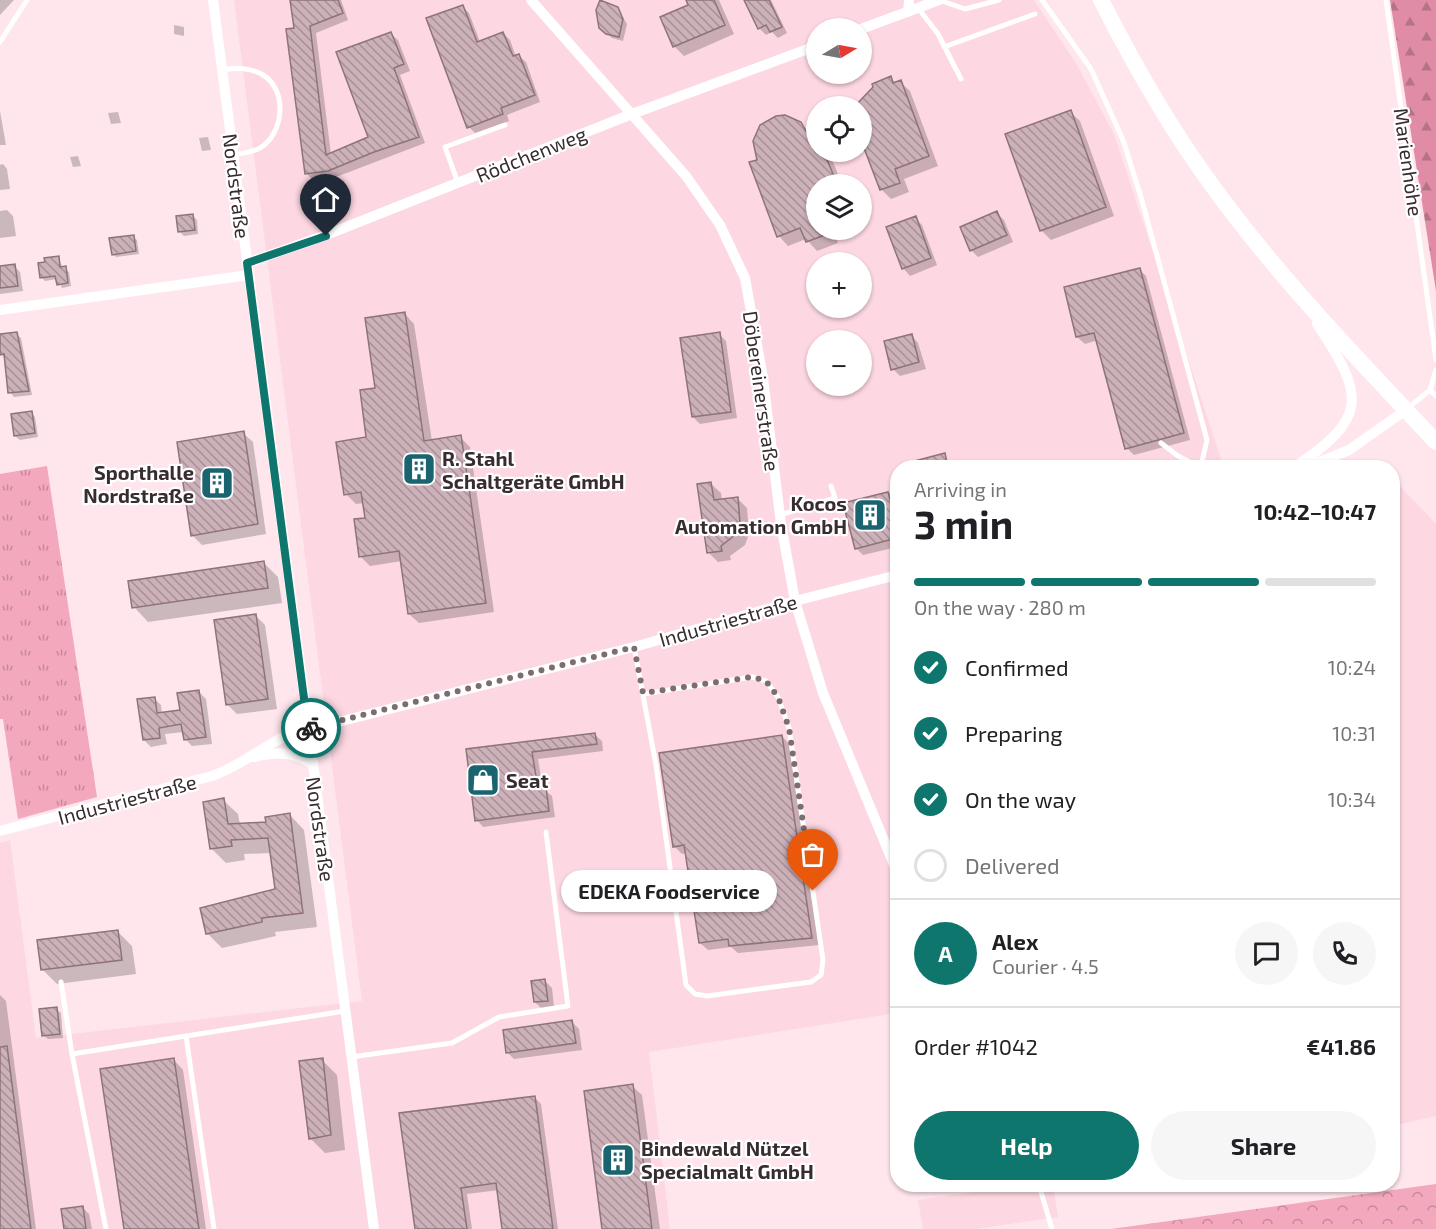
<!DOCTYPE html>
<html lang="en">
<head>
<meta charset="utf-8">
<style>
	body { margin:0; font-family:"Exo 2",sans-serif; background:#f6f6f6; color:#202124; height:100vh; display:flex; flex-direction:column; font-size:22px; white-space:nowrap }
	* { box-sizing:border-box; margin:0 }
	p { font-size:20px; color:#757577 }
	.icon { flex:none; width:33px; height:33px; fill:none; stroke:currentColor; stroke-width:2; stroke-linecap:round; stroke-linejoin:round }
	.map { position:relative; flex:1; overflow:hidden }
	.drawer { position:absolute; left:890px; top:460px; width:510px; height:732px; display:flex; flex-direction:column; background:#fff; border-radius:24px; box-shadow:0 2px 4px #0004 }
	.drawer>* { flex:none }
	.needle { width:39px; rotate:80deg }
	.controls { position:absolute; left:806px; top:18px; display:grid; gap:12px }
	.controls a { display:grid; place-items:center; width:66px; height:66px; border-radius:50%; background:#fff; box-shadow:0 2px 4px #0004; font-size:30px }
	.pin { position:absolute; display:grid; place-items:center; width:51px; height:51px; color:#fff; margin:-62px -26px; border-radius:50% 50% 50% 0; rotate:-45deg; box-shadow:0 0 6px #0007 }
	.pin .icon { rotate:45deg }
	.courier { position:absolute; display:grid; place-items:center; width:60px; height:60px; margin:-30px; border:4px solid #0f766e; border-radius:50%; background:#fff; color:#222; box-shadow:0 2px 8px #0007 }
	.bubble { position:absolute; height:42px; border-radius:21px; background:#fff; box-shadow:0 2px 4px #0004; font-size:20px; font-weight:700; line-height:42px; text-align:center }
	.overview em { font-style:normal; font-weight:700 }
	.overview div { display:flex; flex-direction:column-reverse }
	.overview { display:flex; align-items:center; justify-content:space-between; height:102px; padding:0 24px }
	h1 { font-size:39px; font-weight:700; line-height:45px }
	.bar { display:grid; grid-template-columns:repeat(4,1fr); gap:9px 6px; align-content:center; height:72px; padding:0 24px }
	.bar i { height:8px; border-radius:4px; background:#e0e0e0 }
	.bar .current { background:#0f766e }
	.bar p { grid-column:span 4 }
	.line { display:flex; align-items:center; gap:15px; padding:0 24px; border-top:2px solid #e0e0e0 }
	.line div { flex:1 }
	.round { display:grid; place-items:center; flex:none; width:63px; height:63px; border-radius:32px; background:#f6f6f6 }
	ol { padding:0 24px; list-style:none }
	li { display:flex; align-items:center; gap:18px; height:66px }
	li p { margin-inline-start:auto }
	li .icon { padding:6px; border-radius:50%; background:#0f766e; color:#fff; stroke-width:4 }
	li:last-child { color:#757577 }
	li i { width:33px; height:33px; border:3px solid #e0e0e0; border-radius:50% }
	.primary-button { display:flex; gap:12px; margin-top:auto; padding:12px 24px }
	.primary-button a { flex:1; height:69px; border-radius:36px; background:#0f766e; color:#fff; font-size:24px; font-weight:700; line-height:69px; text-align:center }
	.primary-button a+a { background:#f6f6f6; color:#202124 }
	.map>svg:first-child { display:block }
</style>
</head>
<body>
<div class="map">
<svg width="1436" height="1229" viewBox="0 0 1436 1229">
	<defs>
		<pattern id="grass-tufts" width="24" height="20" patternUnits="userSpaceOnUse" patternTransform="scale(1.5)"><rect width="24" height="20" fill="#f3a8be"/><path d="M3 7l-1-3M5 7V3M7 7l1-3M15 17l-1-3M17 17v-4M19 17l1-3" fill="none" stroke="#c6899b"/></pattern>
		<pattern id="forest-firs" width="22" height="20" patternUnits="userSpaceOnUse" patternTransform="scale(1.5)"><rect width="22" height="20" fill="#e08ca6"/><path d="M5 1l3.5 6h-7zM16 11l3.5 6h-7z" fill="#b67388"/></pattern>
		<pattern id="park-crowns" width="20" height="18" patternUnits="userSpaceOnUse" patternTransform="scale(1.5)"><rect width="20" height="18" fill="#f3a8be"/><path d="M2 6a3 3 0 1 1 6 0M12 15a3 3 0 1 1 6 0" fill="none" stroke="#c6899b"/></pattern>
		<pattern id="building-back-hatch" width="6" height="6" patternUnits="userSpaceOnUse" patternTransform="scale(1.5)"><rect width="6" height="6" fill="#cdb1b9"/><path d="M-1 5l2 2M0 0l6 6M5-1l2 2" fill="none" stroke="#a79097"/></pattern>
	</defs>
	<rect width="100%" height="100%" fill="#fee6ec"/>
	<!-- built -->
	<path fill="#fdd7e1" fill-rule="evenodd" d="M234 0H1034L1077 65 1114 134 1224 468H897V1013L649 1052 670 1229H0V843L10 840 36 1038 362 1001ZM816 28H861V74H816ZM816 106H861V152H816ZM816 184H861V230H816ZM816 262H861V308H816ZM816 340H861V386H816Z
		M1392 478 1436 524V1116L1392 1126Z
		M1024 1185H1053L1058 1217 975 1229H923L918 1200Z"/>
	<!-- grass -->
	<path fill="url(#grass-tufts)" d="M47 466 97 797 18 819 3 719H0V474Z"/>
	<!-- forest -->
	<path fill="url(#forest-firs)" d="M1390 0H1436V291Z"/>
	<!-- park -->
	<path fill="url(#park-crowns)" d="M1436 1184V1229H1111Z"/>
	<!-- shadow -->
	<path fill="#0003" d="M0 0H14L0 15Z
		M292 0H341L348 20 316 33 331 155 370 138 391 34 398 40 410 71 400 75 425 143 336 177 313 180 306 173Z
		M688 0H719L734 34 684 56 674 46 690 6Z
		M746 0H771L787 33 778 38 772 32 766 35 759 28Z
		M462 6 469 13 480 42 503 33 510 40 516 57 519 56 526 62 540 102 507 115 509 121 475 133 469 127Z
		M618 9 627 24 623 41 612 38 607 33Z
		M174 25 184 27V36L174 34Z
		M891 78 896 83 900 82 910 91 938 166 904 179 909 192 891 199 881 189 861 135 860 106 864 96Z
		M0 111 6 145H0Z
		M118 112 121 123 111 124 108 113Z
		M1070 112 1080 121 1114 216 1051 240 1041 230Z
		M793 119 816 138V152H829L842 184H816V230H833L838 243 817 251 806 239 788 246 779 236 755 150 756 134Z
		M208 137 211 150 202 151 199 138Z
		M78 156 81 166 73 167 70 157Z
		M3 164 7 169 10 189 0 190V165Z
		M7 210 13 216 16 236 0 238V211Z
		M997 213 1004 220 1013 242 978 257 971 250Z
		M192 215 197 220 198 234 184 236 179 231Z
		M915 218 922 225 937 265 910 276 903 268 888 228Z
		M133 237 137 240 139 254 116 257 113 254Z
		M58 258 63 268 69 272 71 286 62 288 57 279 45 281 41 277Z
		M14 266 20 272 23 291 0 294V268Z
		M1139 269 1146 276 1190 440 1134 455 1127 448 1098 340 1085 344 1077 337Z
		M405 314 414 324 432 441 460 437 470 447 494 612 419 623 409 614 402 561 370 566 360 556 366 519 364 503 356 504 346 494 368 439 376 389Z
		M16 334 21 338 32 395 14 397 10 392 5 358 1 354 0 336Z
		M719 334 726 341 737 418 700 424 693 417Z
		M911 335 918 343 926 369 900 376 893 369Z
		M31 412 35 417 38 437 20 440 15 436Z
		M243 433 253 442 266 534 202 545 192 535Z
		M944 455 953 468H903L902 466Z
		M711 484 721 493 722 500 737 498 747 508 749 534 745 545 730 556 731 560 718 562 708 552Z
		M897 491V547L863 555 856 548 845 504Z
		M263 562 278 577 282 603 148 622 134 607Z
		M256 616 265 625 277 709 237 714 227 704Z
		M199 692 206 699 212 744 192 746 185 739 184 732 165 734 167 744 151 747 144 740 154 698 161 705 162 714 181 711Z
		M595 735 602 741 603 751 538 759 543 789 552 796 555 817 483 827 477 820 468 750Z
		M782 736 789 744 819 945 738 953 731 947 708 950 700 943 687 853 682 854 674 846Z
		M223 800 238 814 240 825 268 824 290 815 304 830 317 927 275 932 276 936 222 948 207 933 276 890 271 853 244 854 245 860 226 863 212 849Z
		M117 931 132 946 136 974 57 984 42 969Z
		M545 981 552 988 554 1007 542 1009 535 1002Z
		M0 995 6 1001 36 1229H0Z
		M56 1009 61 1013 63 1038 48 1039 43 1035Z
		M572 1022 579 1029 582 1050 514 1059 507 1052Z
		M174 1060 183 1070 206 1229H125Z
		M322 1060 337 1075 345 1150 325 1153 310 1138Z
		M632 1086 642 1095 660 1229H604Z
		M534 1097 541 1104 558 1229H504L499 1190 467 1194 472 1229H417Z
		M82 1207 89 1214 92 1229H65Z"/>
	<!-- building -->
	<path fill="url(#building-back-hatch)" stroke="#8d737a" stroke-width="1.5" d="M290 0H338L343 13 310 26 326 155 368 137 336 52 391 32 404 64 394 68 419 137 374 152 328 171 305 174 286 29 294 28Z
		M600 0 618 7 623 19 619 37 606 34 599 28 596 10Z
		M686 0H714L725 25 673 47 660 17 688 5Z
		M744 0H769L782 27 770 32 766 25 758 29Z
		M463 5 477 42 503 32 513 56 519 54 535 95 501 108 503 114 467 128 426 18Z
		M891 76 893 83 901 80 929 156 895 169 900 183 880 190 861 140V106H855L873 87 872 84Z
		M1071 110 1106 207 1040 231 1005 134Z
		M785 115 801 122 810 138 816 136V152H824L837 184H816V230L836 231 806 242 800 228 777 237 749 162 757 160 753 141 760 125 776 116Z
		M997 211 1007 235 970 251 960 227Z
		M193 214 195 230 178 232 176 216Z
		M916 216 931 258 902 269 886 227Z
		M134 235 136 251 112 255 109 238Z
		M59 256 60 267 66 266 68 283 57 285 55 276 40 278 38 263 45 262 44 258Z
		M15 264 18 286 0 288V266Z
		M1140 268 1184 433 1125 449 1094 333 1076 337 1064 287Z
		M405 312 424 441 461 435 486 603 408 614 399 551 359 557 354 519 365 518 361 492 344 495 336 442 366 437 360 390 375 388 365 318Z
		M17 332 29 391 8 393 4 354 0 355V334Z
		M720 332 731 412 692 417 680 338Z
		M912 334 919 362 891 370 884 341Z
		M32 411 35 433 14 436 11 414Z
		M244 431 258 524 191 536 177 442Z
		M945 453 948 468H903V464Z
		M711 482 714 500 738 497 740 524 735 535 721 546 722 551 707 553 697 484Z
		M888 492 897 526V538L855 549 843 503Z
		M264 561 268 588 132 608 128 581Z
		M256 614 268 699 226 705 214 620Z
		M199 690 206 737 184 740 181 724 159 728 160 738 143 740 137 699 155 697 157 713 180 710 177 693Z
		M595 733 597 744 532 752 538 789 546 787 549 811 475 821 466 749Z
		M782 735 812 938 729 946 728 939 699 943 684 845 673 847 659 753Z
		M224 798 228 824 266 822 265 817 290 813 303 913 262 918V922L206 934 200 908 275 889 268 838 231 840 232 846 210 849 203 802Z
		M118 930 122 960 41 970 37 940Z
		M545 979 548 1001 534 1002 531 981Z
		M57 1007 60 1034 42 1036 39 1009Z
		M572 1020 576 1043 506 1053 503 1030Z
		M7 1046 31 1229H0V1047Z
		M174 1058 199 1229H124L100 1069Z
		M323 1058 331 1135 309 1139 299 1061Z
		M633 1084 652 1229H602L584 1091Z
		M535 1096 553 1229H502L496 1183 461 1188 467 1229H415L399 1113Z
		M83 1206 86 1229H64L61 1209Z"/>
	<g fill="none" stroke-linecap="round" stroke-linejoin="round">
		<!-- service -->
		<path stroke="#fff" stroke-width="5" d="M939 0 965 9 999 0
			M1042 0 1091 69 1123 140 1141 197 1207 440 1201 466
			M1386 0 1436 360
			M918 8 938 34 961 79
			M0 42 27 0
			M944 47 1035 14
			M222 70C236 68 250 67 263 75 288 90 284 134 260 148 252 153 242 153 233 155
			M458 183 445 147 505 125
			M1430 390 1436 396
			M1408 408 1430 390 1436 370
			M1161 443 1178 456 1201 468
			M780 515 835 498 831 486
			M634 647 656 765 686 985 695 994 707 996 811 982 821 975 823 960 789 728 778 697 766 681 752 677 643 694
			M61 982 72 1054
			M186 1036 214 1229
			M351 1057 452 1043 499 1017 568 1006 546 832
			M1039 1185 1052 1229
			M106 1229 72 1054 345 1011"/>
		<!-- minor -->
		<path stroke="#fff" stroke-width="10" d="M213 0 374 1229
			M531 0 686 176 720 225 745 278 763 378 781 524 795 601 823 693 897 872
			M908 12 909 0
			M861 29 939 0
			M247 263 326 235 632 114 816 46
			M0 310 249 275
			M1293 468C1369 418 1365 396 1317 324
			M1305 468 1349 450 1406 410
			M254 757C278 752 292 751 312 764
			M0 831 212 776C240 766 261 748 287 735L634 647 795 601 897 575"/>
		<!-- primary -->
		<path stroke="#fff" stroke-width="16" d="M1101 0C1134 65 1170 129 1214 188 1280 279 1359 360 1436 442"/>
	</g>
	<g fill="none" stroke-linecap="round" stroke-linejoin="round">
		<!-- done -->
		<path stroke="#7d6d71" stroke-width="6" stroke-dasharray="0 10.8" d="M311 728 634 647 643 693 752 677 766 681 778 697 789 728 813 891"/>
		<!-- route -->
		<path stroke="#0f766e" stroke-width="8" d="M311 728 308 729 247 263 326 236"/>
	</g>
	<!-- icons -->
	<defs>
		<symbol id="building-square" viewBox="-11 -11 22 22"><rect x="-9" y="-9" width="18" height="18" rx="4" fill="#19646f" stroke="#fff"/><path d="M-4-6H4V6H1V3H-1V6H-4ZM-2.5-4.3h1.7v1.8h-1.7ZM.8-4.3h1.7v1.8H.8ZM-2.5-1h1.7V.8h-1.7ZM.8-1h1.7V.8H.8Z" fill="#fff"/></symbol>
		<symbol id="shop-square" viewBox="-11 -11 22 22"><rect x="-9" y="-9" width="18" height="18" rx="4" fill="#19646f" stroke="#fff"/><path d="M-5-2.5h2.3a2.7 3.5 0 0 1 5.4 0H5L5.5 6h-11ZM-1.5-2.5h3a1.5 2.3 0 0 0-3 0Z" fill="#fff"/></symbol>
	</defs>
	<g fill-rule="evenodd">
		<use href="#building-square" x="400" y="450" width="38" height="38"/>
		<use href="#building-square" x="198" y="464" width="38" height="38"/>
		<use href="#building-square" x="851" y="496" width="38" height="38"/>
		<use href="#shop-square" x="464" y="761" width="38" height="38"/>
		<use href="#building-square" x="599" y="1141" width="38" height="38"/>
	</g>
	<g text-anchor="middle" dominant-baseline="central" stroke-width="4.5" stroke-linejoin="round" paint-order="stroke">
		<!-- street labels -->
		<g font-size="20" fill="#372c2f" stroke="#fff">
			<text transform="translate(531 154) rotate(-22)">Rödchenweg</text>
			<text transform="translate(1409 162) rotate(82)">Marienhöhe</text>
			<text transform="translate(237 186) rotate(83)">Nordstraße</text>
			<text transform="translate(762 391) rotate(82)">Döbereinerstraße</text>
			<text transform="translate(728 620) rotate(-16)">Industriestraße</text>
			<text transform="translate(127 799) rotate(-15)">Industriestraße</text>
			<text transform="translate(321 829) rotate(82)">Nordstraße</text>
		</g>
		<!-- poi labels -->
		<g font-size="20" font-weight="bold" fill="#372c2f" stroke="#fff" text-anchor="start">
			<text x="442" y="458">R. Stahl<tspan x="442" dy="23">Schaltgeräte GmbH</tspan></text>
			<text x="194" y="472" text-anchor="end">Sporthalle<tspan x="194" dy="23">Nordstraße</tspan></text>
			<text x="847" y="503" text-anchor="end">Kocos<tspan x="847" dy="23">Automation GmbH</tspan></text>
			<text x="506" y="780">Seat</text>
			<text x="641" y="1148">Bindewald Nützel<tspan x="641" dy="23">Specialmalt GmbH</tspan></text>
		</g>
	</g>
</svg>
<div class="controls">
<a><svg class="needle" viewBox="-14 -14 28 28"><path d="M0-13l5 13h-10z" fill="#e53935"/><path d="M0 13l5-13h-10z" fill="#757577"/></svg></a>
<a><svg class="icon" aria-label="locate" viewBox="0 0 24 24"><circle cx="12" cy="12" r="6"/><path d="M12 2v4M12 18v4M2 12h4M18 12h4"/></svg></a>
<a><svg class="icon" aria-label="layers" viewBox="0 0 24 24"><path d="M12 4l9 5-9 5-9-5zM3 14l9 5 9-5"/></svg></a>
<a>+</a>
<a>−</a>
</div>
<div class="pin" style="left:813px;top:891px;background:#ea580c"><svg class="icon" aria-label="bag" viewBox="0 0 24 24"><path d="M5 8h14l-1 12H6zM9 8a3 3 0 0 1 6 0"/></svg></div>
<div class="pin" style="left:326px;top:236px;background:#1f2937"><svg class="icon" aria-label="home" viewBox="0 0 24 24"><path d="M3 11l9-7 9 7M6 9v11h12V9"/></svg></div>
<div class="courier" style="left:311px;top:728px"><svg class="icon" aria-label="bike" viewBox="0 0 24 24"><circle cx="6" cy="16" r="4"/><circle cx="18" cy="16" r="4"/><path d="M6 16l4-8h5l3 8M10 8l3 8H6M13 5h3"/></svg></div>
<div class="bubble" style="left:561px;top:870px;width:216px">EDEKA Foodservice</div>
<section class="drawer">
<div class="overview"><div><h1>3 min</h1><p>Arriving in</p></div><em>10:42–10:47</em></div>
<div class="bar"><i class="current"></i><i class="current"></i><i class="current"></i><i></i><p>On the way · 280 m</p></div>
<ol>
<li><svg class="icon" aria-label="check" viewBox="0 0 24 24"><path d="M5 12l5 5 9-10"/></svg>Confirmed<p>10:24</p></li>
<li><svg class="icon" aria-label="check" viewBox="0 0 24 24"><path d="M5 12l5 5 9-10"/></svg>Preparing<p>10:31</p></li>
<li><svg class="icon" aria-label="check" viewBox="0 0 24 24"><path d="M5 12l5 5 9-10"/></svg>On the way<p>10:34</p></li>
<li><i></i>Delivered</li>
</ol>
<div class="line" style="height:108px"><b class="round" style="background:#0f766e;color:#fff">A</b><div><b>Alex</b><p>Courier · 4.5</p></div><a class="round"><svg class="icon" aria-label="chat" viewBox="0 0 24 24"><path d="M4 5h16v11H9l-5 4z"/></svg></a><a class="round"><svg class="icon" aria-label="phone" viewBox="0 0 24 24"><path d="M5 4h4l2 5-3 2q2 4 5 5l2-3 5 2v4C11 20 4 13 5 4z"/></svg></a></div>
<div class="line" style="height:78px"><div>Order #1042</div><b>€41.86</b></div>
<div class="primary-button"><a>Help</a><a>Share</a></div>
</section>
</div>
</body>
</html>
